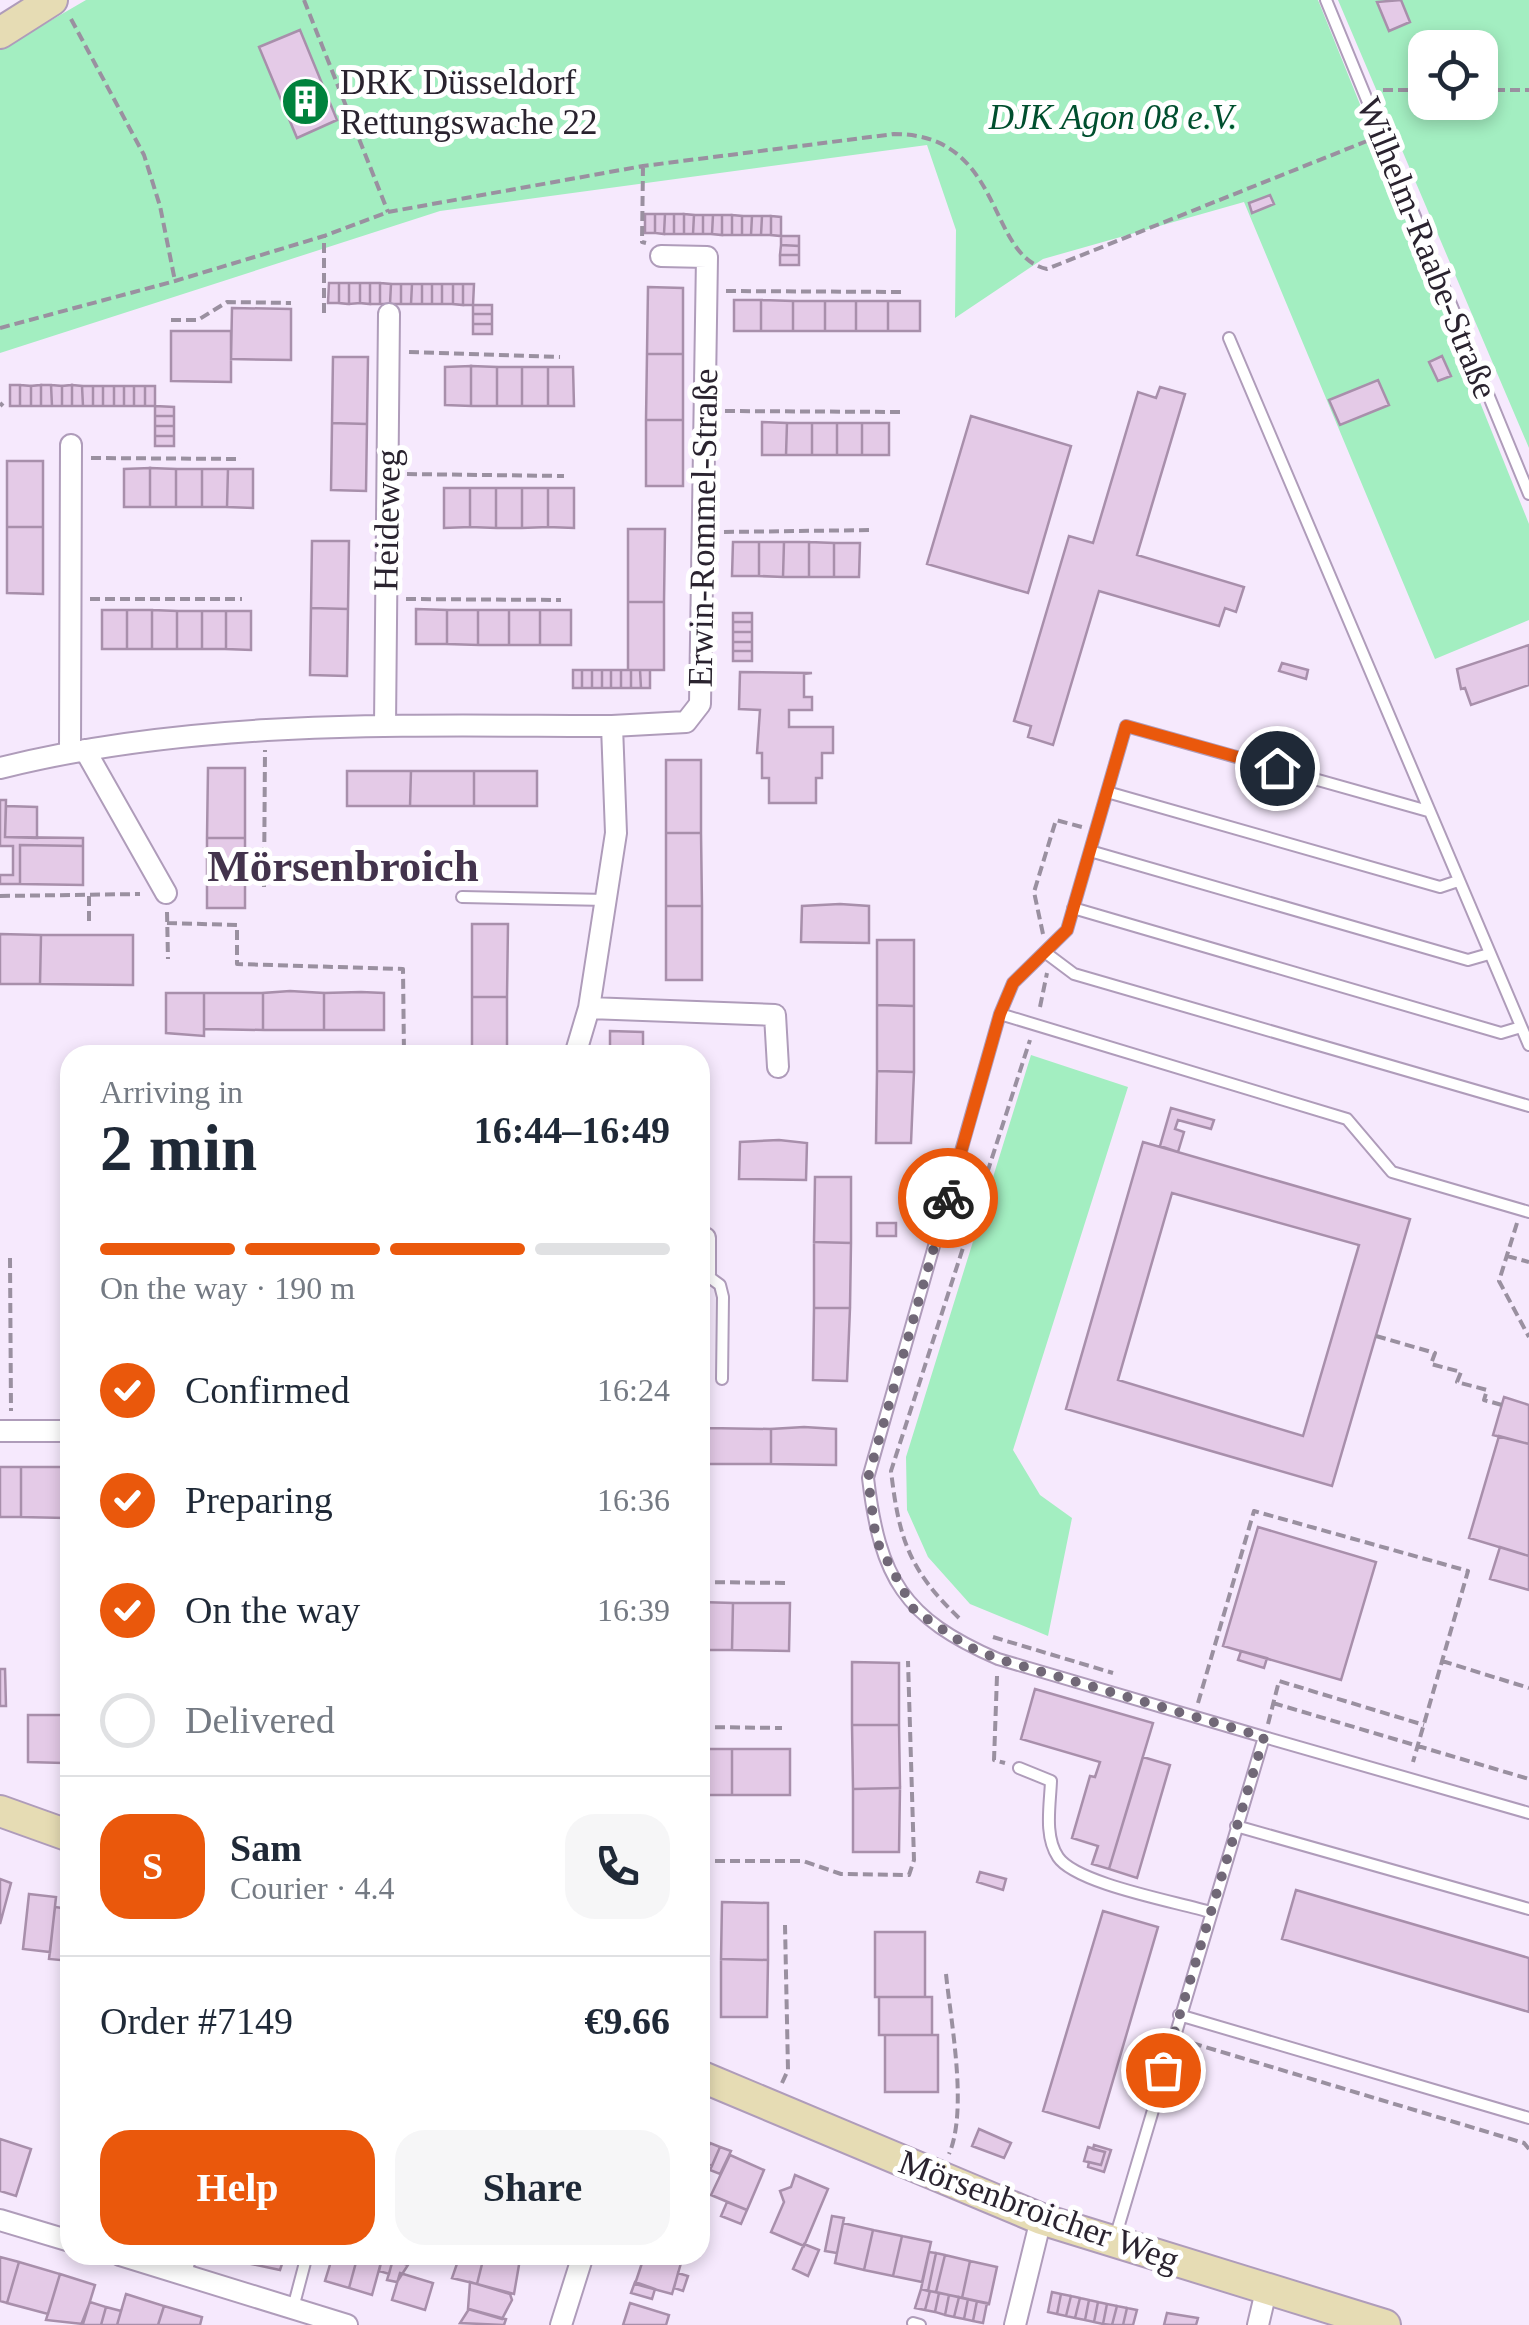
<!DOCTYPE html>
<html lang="en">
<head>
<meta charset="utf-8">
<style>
	body { margin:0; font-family:"Times New Roman",serif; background:#f6f6f7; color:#1f2937; height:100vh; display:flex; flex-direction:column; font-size:38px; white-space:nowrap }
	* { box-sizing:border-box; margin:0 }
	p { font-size:32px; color:#747a83 }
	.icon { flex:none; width:55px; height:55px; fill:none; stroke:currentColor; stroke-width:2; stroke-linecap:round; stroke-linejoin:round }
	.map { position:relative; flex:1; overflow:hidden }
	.drawer { position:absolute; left:60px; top:1045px; width:650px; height:1220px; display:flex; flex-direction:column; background:#fff; border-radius:30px; box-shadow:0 5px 15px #0003 }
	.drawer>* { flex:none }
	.tools { position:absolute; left:1408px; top:30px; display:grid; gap:20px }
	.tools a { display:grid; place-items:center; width:90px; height:90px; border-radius:20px; background:#fff; box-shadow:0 5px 15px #0003; font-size:50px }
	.pin { position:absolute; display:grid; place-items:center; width:85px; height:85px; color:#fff; margin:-42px; border:5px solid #fff; border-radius:50%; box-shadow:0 2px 10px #0007 }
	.courier { position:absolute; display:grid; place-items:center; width:100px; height:100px; margin:-50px; border:8px solid #ea580c; border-radius:50%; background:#fff; color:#222; box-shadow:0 2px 12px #0007 }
	.summary em { font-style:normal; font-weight:700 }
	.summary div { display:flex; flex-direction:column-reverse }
	.summary { display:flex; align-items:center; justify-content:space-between; height:170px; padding:0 40px }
	h1 { font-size:65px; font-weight:700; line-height:75px }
	.bar { display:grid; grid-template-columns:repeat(4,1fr); gap:15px 10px; align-content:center; height:120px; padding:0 40px }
	.bar i { height:12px; border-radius:8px; background:#e0e1e3 }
	.bar .selected { background:#ea580c }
	.bar p { grid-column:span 4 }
	.line { display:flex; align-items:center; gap:25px; padding:0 40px; border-top:2px solid #e0e1e3 }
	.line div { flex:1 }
	.round { display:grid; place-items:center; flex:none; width:105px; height:105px; border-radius:30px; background:#f6f6f7 }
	ol { padding:0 40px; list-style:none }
	li { display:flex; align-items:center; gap:30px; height:110px }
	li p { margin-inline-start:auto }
	li .icon { padding:10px; border-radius:50%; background:#ea580c; color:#fff; stroke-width:4 }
	li:last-child { color:#747a83 }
	li i { width:55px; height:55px; border:5px solid #e0e1e3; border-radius:50% }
	.button { display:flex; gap:20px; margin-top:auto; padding:20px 40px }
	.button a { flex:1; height:115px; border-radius:30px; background:#ea580c; color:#fff; font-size:40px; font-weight:700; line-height:115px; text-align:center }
	.button a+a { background:#f6f6f7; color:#1f2937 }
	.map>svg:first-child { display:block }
</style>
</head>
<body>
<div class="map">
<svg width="1529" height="2325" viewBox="0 0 1529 2325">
	<rect width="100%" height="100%" fill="#f6e9fd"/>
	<!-- green -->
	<path fill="#a3eec1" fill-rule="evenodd" d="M86 0H1318L1529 524V620L1435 659 1244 202 1043 259 955 318 956 230 927 145 440 211 0 353V50Z
		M1338 0H1529V448ZM1425 48H1480V102H1425Z
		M1031 1055 1128 1087 1013 1450 1040 1495 1072 1518 1048 1636 970 1604 928 1557 907 1510 906 1457Z"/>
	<!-- building -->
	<path fill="#e4cae7" stroke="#a88fab" stroke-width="2.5" fill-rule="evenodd" d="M1401 0 1410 22 1389 31 1377 2Z
		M300 30 337 120 297 138 259 47Z
		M1270 195 1274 204 1252 213 1249 203Z
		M645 214H655V233H645Z
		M655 214H665L664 234 655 233Z
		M665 214H674V234H664Z
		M674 214H684V234H674Z
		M684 214 694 215 693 234H684Z
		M694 215H703V234H693Z
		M703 215H713L712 234H703Z
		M713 215H722V235L712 234Z
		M722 215H732V235H722Z
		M732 215 742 216V235H732Z
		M742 216H752L751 235H742Z
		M752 216H762L761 235H751Z
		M762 216H771V235H761Z
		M771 216 781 217V236L771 235Z
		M781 236H799V246L781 245Z
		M781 245 799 246V255H780Z
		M780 255H799V265H780Z
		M329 283H339V303H328Z
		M339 283H349V304L339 303Z
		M349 283H360V303L349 304Z
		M360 283H370V304L360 303Z
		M370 283H380V304H370Z
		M380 283 391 284 390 304H380Z
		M391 284H401V304H390Z
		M401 284H412L411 304H401Z
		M412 284H422V304H411Z
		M422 284H432V304H422Z
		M432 284H442V304H432Z
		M442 284H453V304H442Z
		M453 284H463V305L453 304Z
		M463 284H474L473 305H463Z
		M648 287 683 288V354H647Z
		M734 300H761V331H734Z
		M761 300 793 301V331H761Z
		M793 301H825V331H793Z
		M825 301H856V331H825Z
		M856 301H888V331H856Z
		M888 301H920V331H888Z
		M473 305H492V314H473Z
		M232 308 291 309V360L231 359Z
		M473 314H492V324H473Z
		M473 324H492V334H473Z
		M171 331H231V382L171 381Z
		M647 354H683V420H646Z
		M1442 356 1451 376 1438 381 1429 362Z
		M333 357H368L367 424 332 423Z
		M471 366 497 367V406H471Z
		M471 366V406L445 405V367Z
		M497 367H522V406H497Z
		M522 367H548V406H522Z
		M548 367H573L574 406H548Z
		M1378 380 1389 405 1340 425 1329 400Z
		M10 385H20V406H10Z
		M20 385 31 386V406H20Z
		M41 385V406H31V386Z
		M41 385H51L52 406H41Z
		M51 385 62 386V406H52Z
		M72 385V406H62V386Z
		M72 385 82 386 83 406H72Z
		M82 386H93V406H83Z
		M93 386H103V406H93Z
		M103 386H114V406H103Z
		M114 386H124V406H114Z
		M124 386H134V406H124Z
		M134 386H145V406H134Z
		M145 386H155V406H145Z
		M1160 387 1185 394 1137 555 1244 587 1236 612 1225 608 1219 626 1099 591 1053 745 1028 737 1031 726 1014 721 1069 536 1093 543 1138 392 1156 398Z
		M155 406 174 407V416H155Z
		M155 416H174V426H155Z
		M971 416 1071 446 1028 593 927 564Z
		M646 420H683V486H646Z
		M762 422 787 423 786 455H762Z
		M332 423 367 424 366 491 331 490Z
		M787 423H812V455H786Z
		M812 423H837V455H812Z
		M837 423H862V455H837Z
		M862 423H889V455H862Z
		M155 426H174V436H155Z
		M155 436H174V446H155Z
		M7 461H43V527H7Z
		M150 468 176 469V507H150Z
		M150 468V507H124V469Z
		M176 469H202V507H176Z
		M202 469H228L227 507H202Z
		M228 469H253V508L227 507Z
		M444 488H470V527L444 528Z
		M470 488H496V528L470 527Z
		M496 488H522V528H496Z
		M522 488H548V527L522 528Z
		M548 488H574V528L548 527Z
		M7 527H43V594L7 593Z
		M628 529H665L664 602H628Z
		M312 541H349L348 609 311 608Z
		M733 542H759V576H732Z
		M759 542H784L783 577 759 576Z
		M784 542H809V577H783Z
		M809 542 834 543V577H809Z
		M834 543H860L859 577H834Z
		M628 602H664V670H628Z
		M311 608 348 609 347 676 310 675Z
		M416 609 447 610V644H416Z
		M102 610H127V649H102Z
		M127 610H152V649H127Z
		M152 610 177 611V649H152Z
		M447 610H478V645L447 644Z
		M478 610H509V645H478Z
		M509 610H540V645H509Z
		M540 610H571V645H540Z
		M177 611H202V649H177Z
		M202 611H226V649H202Z
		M226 611H251V650L226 649Z
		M733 613H752V622H733Z
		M733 622H752V632H733Z
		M733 632H752V642H733Z
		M733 642H752V651H733Z
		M1529 645V685L1471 705 1465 688 1461 689 1457 669Z
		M733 651H752V661H733Z
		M1282 663 1308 670 1306 679 1279 671Z
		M573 670H582V688H573Z
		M582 670H592V688H582Z
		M592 670H602V688H592Z
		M602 670H611V688H602Z
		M611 670H621V688H611Z
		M621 670H631V688H621Z
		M631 670H640L641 688H631Z
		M640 670H650V688H641Z
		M740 672 812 673 804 674V697H812V710H789V727H833V753H822V778H816V803H769V778H762V753H757L760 710 739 709Z
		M666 760H701V833H666Z
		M208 768H245V838H207Z
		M347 771H411L410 806H347Z
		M411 771H474V806H410Z
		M474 771H537V806H474Z
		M0 800H6L5 837 83 838V846L20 845V884H0V875H13V846H0Z
		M6 806 37 807V838L5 837Z
		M666 833H701L702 906H666Z
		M207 838H245V908H207Z
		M20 845 83 846V885L20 884Z
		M840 904 869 906V943L801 942 802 906Z
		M666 906H702V980H666Z
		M472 924H508L507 997H472Z
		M0 934 41 935 40 984H0Z
		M41 935H133V985L40 984Z
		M877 940H914V1006L877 1005Z
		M290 991 324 993V1030H263V993Z
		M361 992 384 993V1030H324V993Z
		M166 993H204V1036L166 1033Z
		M204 993H263V1030L204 1029Z
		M472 997H507V1055H472Z
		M877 1005 914 1006V1072L877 1071Z
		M610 1031 643 1032V1055H610Z
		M877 1071 914 1072 911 1143H876Z
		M1171 1108 1214 1120 1211 1129 1178 1120 1175 1129 1184 1132 1178 1152 1160 1146Z
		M779 1140 807 1143 806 1180 739 1179 740 1142Z
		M1143 1142 1410 1219 1332 1486 1066 1409ZM1172 1193 1359 1245 1303 1436 1118 1380Z
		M815 1177H851V1243L814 1242Z
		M877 1223H896V1236H877Z
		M814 1242 851 1243 850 1308H814Z
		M814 1308H850L847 1381 813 1380Z
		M1504 1397 1529 1405V1444L1493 1435Z
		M700 1401H708V1438H700Z
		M804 1427 836 1429V1465L771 1464V1429Z
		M708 1428 771 1429V1464H707Z
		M1499 1436 1529 1444V1556L1469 1538Z
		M0 1467H21V1517H0Z
		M21 1467H66V1518L21 1517Z
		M66 1467H70V1518H66Z
		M1258 1527 1376 1562 1341 1680 1223 1646Z
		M1500 1547 1529 1556V1590L1490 1579Z
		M700 1602 733 1603 732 1650H700Z
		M733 1603H790L789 1651 732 1650Z
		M1241 1651 1267 1658 1264 1668 1238 1660Z
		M852 1662 899 1663V1725H852Z
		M0 1669H5L6 1706H0Z
		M1035 1689 1153 1723 1109 1869 1092 1864 1098 1846 1072 1838 1090 1776 1095 1777 1100 1762 1021 1739Z
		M28 1715H64L63 1763 28 1762Z
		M64 1715H70V1763H63Z
		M852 1725H899L900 1788 853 1789Z
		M700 1749H732V1795H700Z
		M732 1749H790V1795H732Z
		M1143 1757 1170 1765 1137 1878 1109 1869Z
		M900 1788 899 1852H853V1789Z
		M980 1872 1006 1879 1003 1890 977 1882Z
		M0 1879 11 1883 0 1924Z
		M1296 1890 1529 1958V2012L1282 1939Z
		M29 1894 56 1897 50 1952 23 1949Z
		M722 1902 768 1903V1960L721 1959Z
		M55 1907 70 1909V1961L49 1959Z
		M1103 1911 1158 1927 1099 2128 1043 2111Z
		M875 1932H925V1997H875Z
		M721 1959 768 1960 767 2017H721Z
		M879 1997H932V2035H879Z
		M885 2035H938V2092H885Z
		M979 2129 1011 2143 1004 2158 972 2146Z
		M0 2139 31 2149 16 2196 0 2191Z
		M710 2143 720 2147 712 2166 702 2162Z
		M1094 2145 1111 2150 1104 2172 1088 2167 1089 2162 1101 2165 1105 2152 1093 2149Z
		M720 2147 731 2151 720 2174 710 2170Z
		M1088 2147 1105 2152 1101 2165 1084 2161Z
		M730 2155 764 2170 747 2210 711 2195Z
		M795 2175 828 2189 804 2246 771 2232 784 2202 780 2191 791 2187Z
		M727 2202 747 2210 741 2224 721 2216Z
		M832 2216 844 2218 837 2253 825 2251Z
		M843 2223 873 2230 864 2270 835 2263Z
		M873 2230 902 2236 893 2276 864 2270Z
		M902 2236 931 2242 922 2282 893 2276Z
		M804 2244 819 2250 808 2276 793 2269Z
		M929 2252 936 2253 928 2291 921 2289Z
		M936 2253 945 2255 936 2292 928 2291Z
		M239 2255H285L280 2270 237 2261Z
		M333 2255H358L349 2288 325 2281Z
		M358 2255H383L372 2295 349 2288Z
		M383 2255H394L389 2274 379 2271Z
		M460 2255H478L476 2262 482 2264 477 2284 452 2278Z
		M478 2255 520 2259 514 2294 477 2284 482 2264 476 2262Z
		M945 2255 970 2261 962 2298 936 2292Z
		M0 2257 19 2262 7 2303 0 2301Z
		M644 2257 681 2263 672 2294 635 2284Z
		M393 2260 408 2265 397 2282 387 2280Z
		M970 2261 997 2267 989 2304 962 2298Z
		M19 2262 60 2274 48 2314 7 2303Z
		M400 2273 433 2283 425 2310 392 2300Z
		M678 2273 688 2276 683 2291 674 2288Z
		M60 2274 95 2285 83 2324 46 2320Z
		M470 2282 510 2294 512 2300 502 2319 468 2309Z
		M635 2282 655 2289 652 2299 631 2293Z
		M921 2289 930 2291 925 2310 915 2308Z
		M930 2291 939 2293 935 2312 925 2310Z
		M1052 2292 1061 2294 1057 2314 1048 2312Z
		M939 2293 949 2295 945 2315 935 2312Z
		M126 2294 164 2306 158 2325H117Z
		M1061 2294 1071 2296 1066 2316 1057 2314Z
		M949 2295 959 2297 954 2317 945 2315Z
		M1071 2296 1080 2298 1075 2318 1066 2316Z
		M959 2297 968 2299 964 2319 954 2317Z
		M1080 2298 1089 2300 1085 2320 1075 2318Z
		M968 2299 977 2301 973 2321 964 2319Z
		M1089 2300 1098 2302 1094 2322 1085 2320Z
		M977 2301 987 2303 983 2323 973 2321Z
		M90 2302 106 2307 101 2325H81Z
		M1098 2302 1107 2304 1103 2324 1094 2322Z
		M630 2303 669 2315 666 2325H623Z
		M1107 2304 1117 2306 1112 2325 1103 2324Z
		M164 2306 202 2317 200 2325H158Z
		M1117 2306 1127 2308 1123 2325H1112Z
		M106 2307 121 2311 117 2325H101Z
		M1127 2308 1137 2310 1133 2325H1123Z
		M469 2309 506 2319 504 2325 460 2323Z
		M1167 2313 1198 2318 1196 2325H1164Z"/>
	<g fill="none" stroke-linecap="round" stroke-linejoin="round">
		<defs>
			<path id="lane" d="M1326 0 1529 494
				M1229 338 1529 1045
				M1107 792 1440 887 1458 881
				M1090 851 1468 960 1489 954
				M462 897 607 900
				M1073 908 1501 1033 1521 1027
				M1046 953 1074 974 1529 1106
				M1000 1014 1013 983 1067 930 1126 726 1428 811
				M705 1274 720 1285 723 1297 722 1379
				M1264 1737 1529 1813
				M1019 1768 1051 1781C1050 1806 1044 1836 1058 1857 1076 1884 1178 1902 1210 1912
				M1236 1826 1529 1909
				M1179 2015 1529 2118
				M1115 2238 1264 1737 998 1659C903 1618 880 1578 868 1478L1000 1014 1347 1119 1392 1172 1529 1212
				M186 2274 191 2255
				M293 2308 307 2255
				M913 2323 920 2325"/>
			<path id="street" d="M385 726 389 314
				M85 750 166 893
				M70 751 71 445
				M0 768C200 718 407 726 612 726
				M589 1008 775 1015 778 1067
				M575 1055 589 1008 616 833 612 726 686 722 700 704 707 257 661 256
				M700 1274H705V1238
				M0 1431H70
				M0 2220 70 2241
				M120 2255 347 2325
				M561 2325 583 2255
				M1015 2325 1041 2219
				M1258 2325 1266 2291"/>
			<path id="secondary" d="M0 33 52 0
				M0 1811 70 1836
				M700 2076 1041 2219 1385 2325"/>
		</defs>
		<!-- lane casing -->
		<use href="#lane" stroke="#af9cba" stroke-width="14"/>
		<!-- street casing -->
		<use href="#street" stroke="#af9cba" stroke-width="24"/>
		<!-- secondary casing -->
		<use href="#secondary" stroke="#af9cba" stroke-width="34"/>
		<!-- path -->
		<path stroke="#9a90a0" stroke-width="4" stroke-dasharray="10 5" stroke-linecap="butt" d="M304 0 388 212
			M71 19 144 155 160 206 175 281
			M1383 90H1425
			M1480 90H1529
			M643 166 642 242 646 243
			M726 291 904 292
			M324 313V236
			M171 320H198L227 302 291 303
			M0 328 175 281 324 236 388 212 643 166 894 134C1005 134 986 256 1047 269L1367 141
			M409 352 560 357
			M0 403 3 406
			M725 411 900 412
			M91 458 241 459
			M407 474 564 476
			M724 532 872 530
			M90 599H242
			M406 599 561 600
			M264 887 265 750
			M0 896 140 894
			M167 912 168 959
			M89 921V895
			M167 923 237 925V964L403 969 404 1055
			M1043 934 1034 892 1056 820 1082 827
			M1040 1007 1047 973
			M1517 1223 1499 1281 1529 1337
			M1507 1256 1529 1262
			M10 1258 11 1411
			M1376 1336 1435 1353 1431 1364 1461 1372 1457 1382 1487 1390 1484 1400 1502 1405
			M700 1582 787 1583
			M959 1618C909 1570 899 1539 891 1471L1030 1040
			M993 1637 1113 1673
			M1442 1661 1529 1688
			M997 1676 994 1760 1005 1763
			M1198 1703 1254 1511 1468 1571 1413 1762
			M1273 1703 1529 1779
			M1268 1724 1279 1681 1424 1725
			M700 1727 782 1728
			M700 1861H803L841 1874 909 1875 914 1860 908 1661
			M946 1974C951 2023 968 2110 949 2154
			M1192 2043 1524 2143 1529 2149
			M782 2083 788 2070 785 1925"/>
		<!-- lane -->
		<use href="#lane" stroke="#fff" stroke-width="10"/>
		<!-- street -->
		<use href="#street" stroke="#fff" stroke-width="20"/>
		<!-- secondary -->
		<use href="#secondary" stroke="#e6dcb4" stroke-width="30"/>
	</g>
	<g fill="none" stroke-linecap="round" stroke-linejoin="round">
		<!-- done -->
		<path stroke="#716877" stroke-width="10" stroke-dasharray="0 18" d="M948 1198 868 1478 876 1540 914 1610 967 1646 998 1659 1264 1737 1163 2070"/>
		<!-- route -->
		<path stroke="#ea580c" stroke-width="12" d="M948 1198 1000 1014 1013 983 1067 930 1126 726 1277 768"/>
	</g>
	<!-- icons -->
	<defs>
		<symbol id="building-disc" viewBox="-11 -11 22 22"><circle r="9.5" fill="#00823c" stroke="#fff"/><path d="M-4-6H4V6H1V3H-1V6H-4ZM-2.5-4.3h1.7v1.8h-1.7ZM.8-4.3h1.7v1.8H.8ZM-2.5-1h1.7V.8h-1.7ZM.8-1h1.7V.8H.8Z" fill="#fff"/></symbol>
	</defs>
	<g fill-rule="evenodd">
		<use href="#building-disc" x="278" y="74" width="55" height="55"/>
	</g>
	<g text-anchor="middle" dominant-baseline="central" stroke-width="10" stroke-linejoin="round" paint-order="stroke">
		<!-- poi labels -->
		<g font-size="35" fill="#2a232f" stroke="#fff" text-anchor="start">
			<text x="340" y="82">DRK Düsseldorf<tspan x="340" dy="40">Rettungswache 22</tspan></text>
		</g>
		<!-- park labels -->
		<g font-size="35" font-style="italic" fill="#004f2e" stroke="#fff">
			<text x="1113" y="117">DJK Agon 08 e.V.</text>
		</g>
		<!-- street labels -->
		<g font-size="35" fill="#2a232f" stroke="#fff">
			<text transform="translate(1427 248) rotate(68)">Wilhelm-Raabe-Straße</text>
			<text transform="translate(387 520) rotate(-89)">Heideweg</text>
			<text transform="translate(703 528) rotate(-89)">Erwin-Rommel-Straße</text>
			<text transform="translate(1039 2211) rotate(20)">Mörsenbroicher Weg</text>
		</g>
		<!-- district labels -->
		<g font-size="45" font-weight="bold" fill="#43334c" stroke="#fff">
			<text x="343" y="866">Mörsenbroich</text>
		</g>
	</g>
</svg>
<div class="tools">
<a><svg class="icon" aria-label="locate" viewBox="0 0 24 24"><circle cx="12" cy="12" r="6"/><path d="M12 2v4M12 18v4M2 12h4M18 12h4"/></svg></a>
</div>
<div class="pin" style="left:1163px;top:2070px;background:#ea580c"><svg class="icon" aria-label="bag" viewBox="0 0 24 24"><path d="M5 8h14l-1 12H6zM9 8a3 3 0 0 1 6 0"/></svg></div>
<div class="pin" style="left:1277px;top:768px;background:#1f2937"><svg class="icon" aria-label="home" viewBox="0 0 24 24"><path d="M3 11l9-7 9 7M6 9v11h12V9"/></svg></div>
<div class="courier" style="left:948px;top:1198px"><svg class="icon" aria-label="bike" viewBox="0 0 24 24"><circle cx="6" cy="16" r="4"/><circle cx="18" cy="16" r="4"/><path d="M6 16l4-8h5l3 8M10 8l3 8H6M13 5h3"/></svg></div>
<section class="drawer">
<div class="summary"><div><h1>2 min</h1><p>Arriving in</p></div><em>16:44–16:49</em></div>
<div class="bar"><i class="selected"></i><i class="selected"></i><i class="selected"></i><i></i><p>On the way · 190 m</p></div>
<ol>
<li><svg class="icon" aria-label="check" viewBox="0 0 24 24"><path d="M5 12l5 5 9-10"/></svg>Confirmed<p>16:24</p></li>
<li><svg class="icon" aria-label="check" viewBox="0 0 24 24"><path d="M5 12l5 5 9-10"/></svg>Preparing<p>16:36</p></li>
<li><svg class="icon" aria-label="check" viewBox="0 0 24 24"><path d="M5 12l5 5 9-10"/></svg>On the way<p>16:39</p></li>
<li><i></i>Delivered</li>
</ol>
<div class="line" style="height:180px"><b class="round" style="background:#ea580c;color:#fff">S</b><div><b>Sam</b><p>Courier · 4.4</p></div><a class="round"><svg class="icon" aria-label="phone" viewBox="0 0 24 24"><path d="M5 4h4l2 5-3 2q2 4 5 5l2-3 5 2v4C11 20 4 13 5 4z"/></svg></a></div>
<div class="line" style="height:130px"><div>Order #7149</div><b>€9.66</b></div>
<div class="button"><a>Help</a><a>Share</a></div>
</section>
</div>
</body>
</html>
